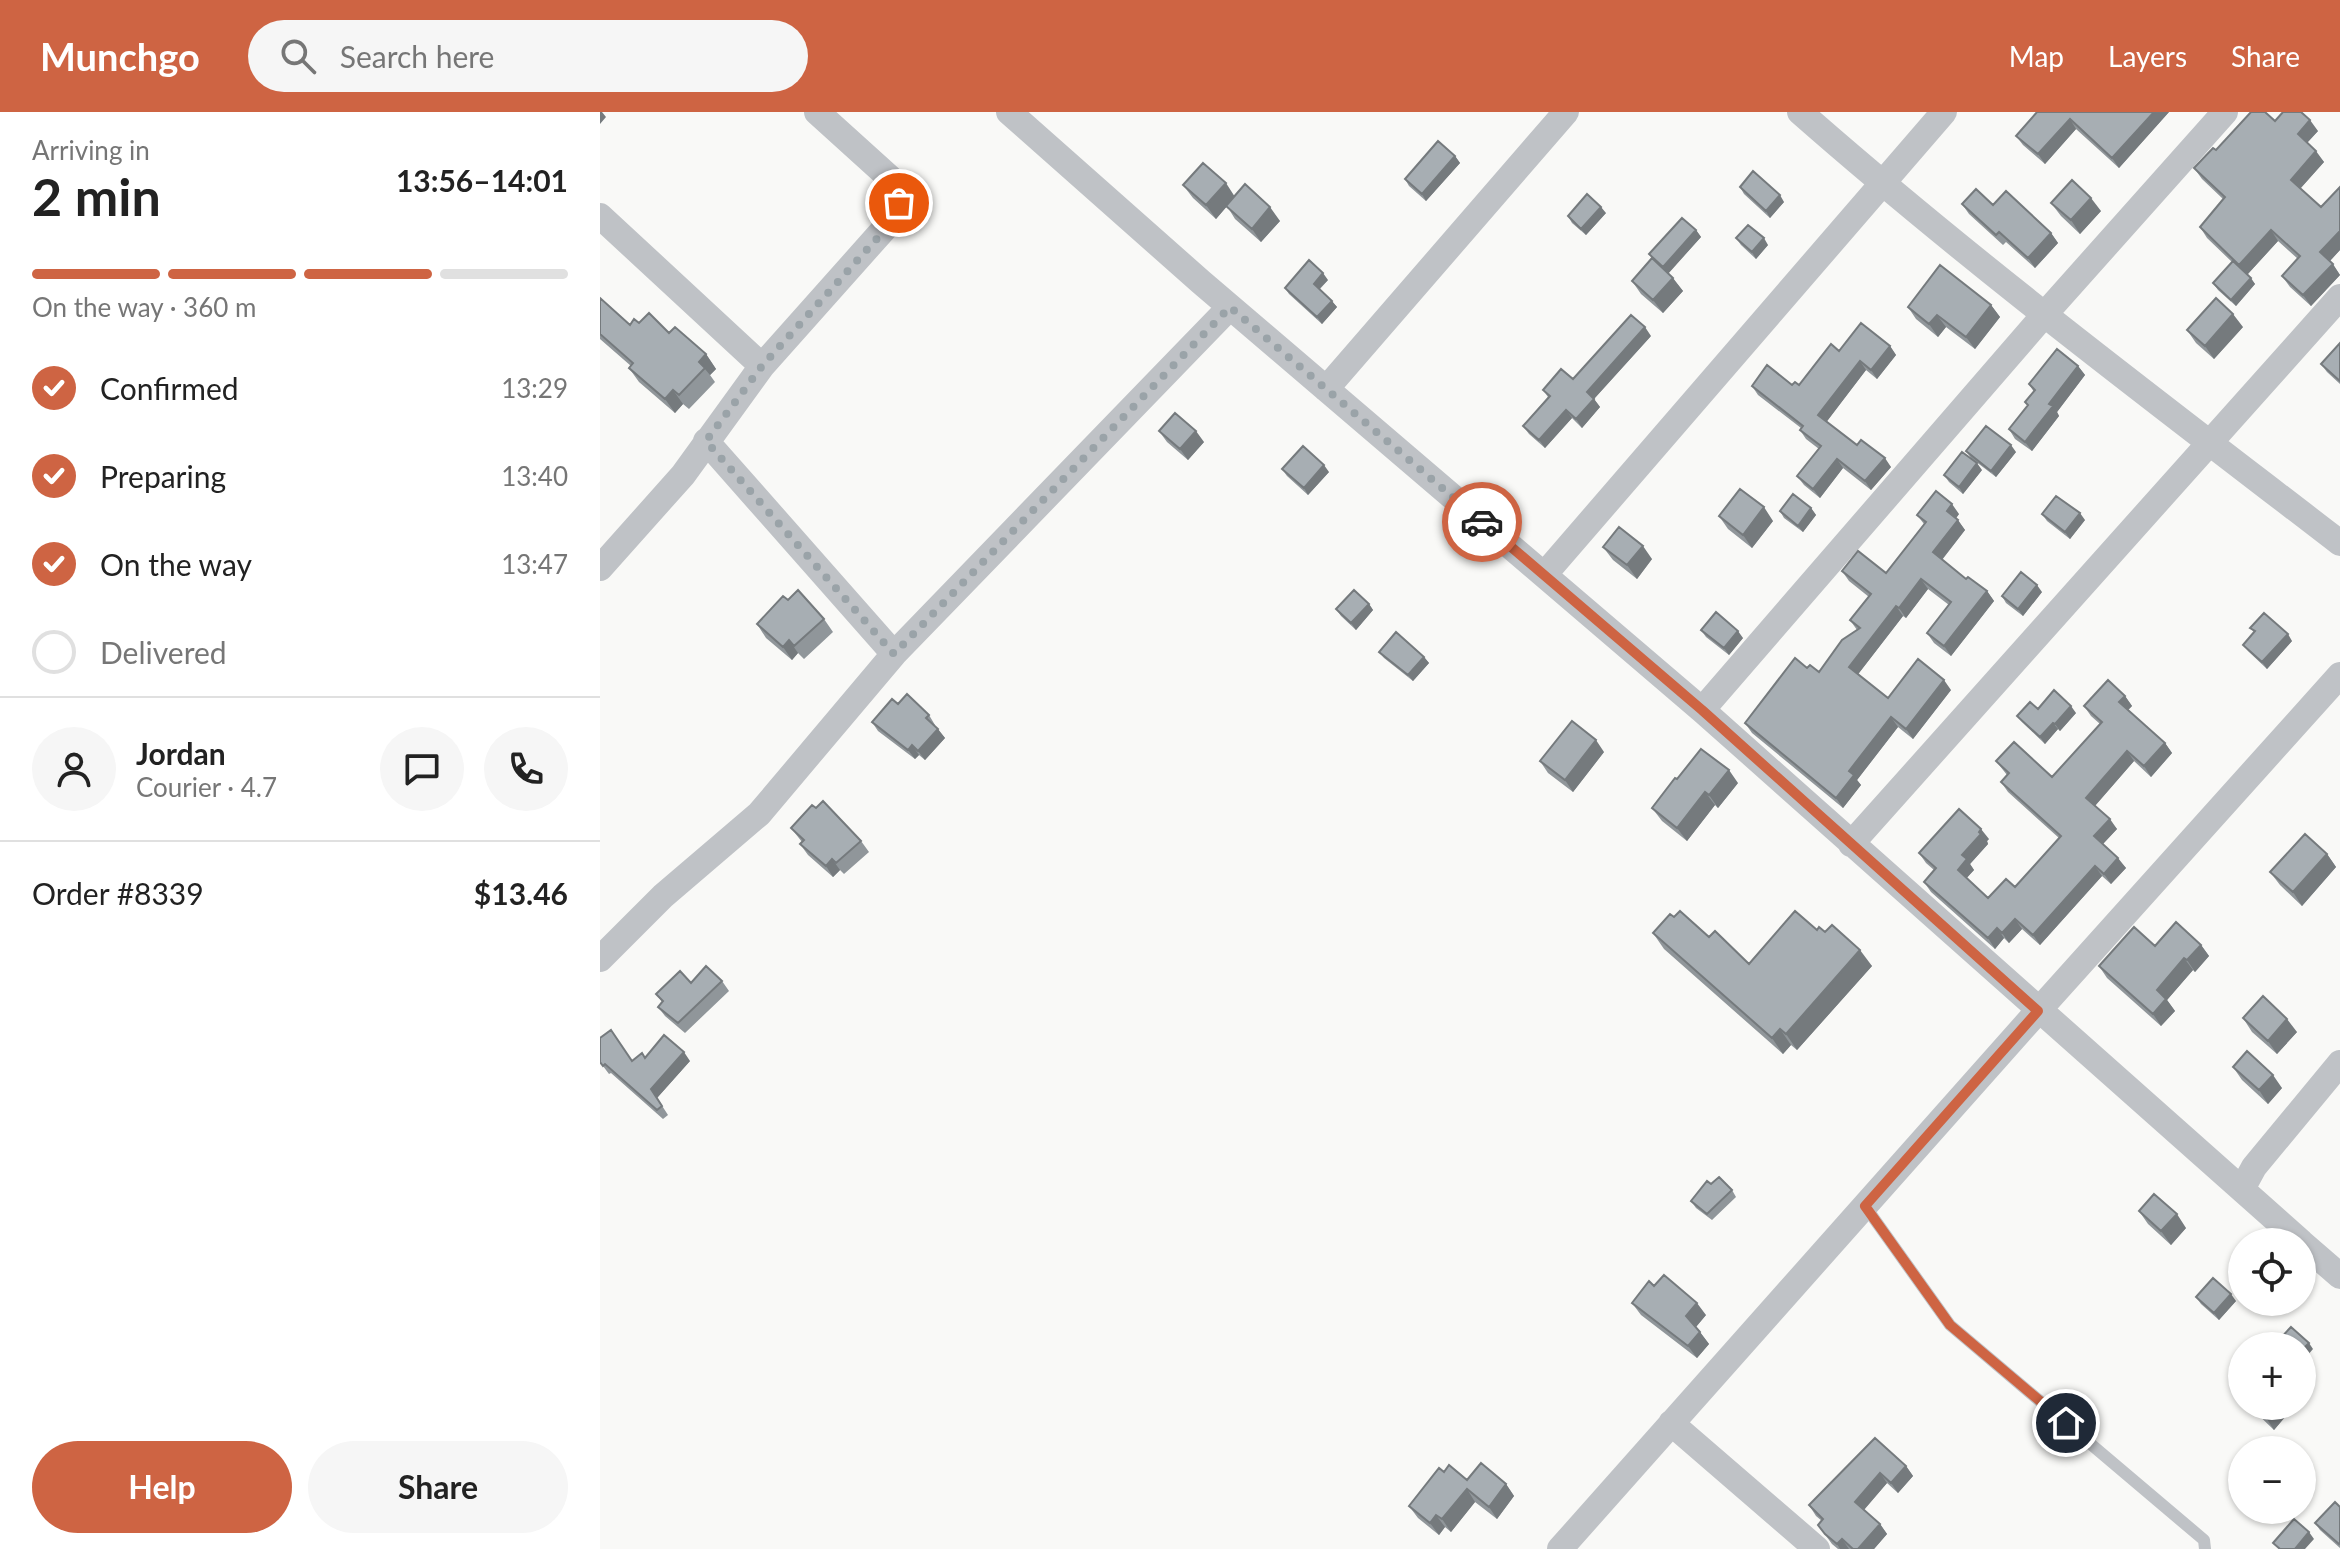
<!DOCTYPE html>
<html lang="en">
<head>
<meta charset="utf-8">
<style>
	body { margin:0; font-family:Lato,sans-serif; background:#f6f6f6; color:#222; height:100vh; display:flex; flex-direction:column; font-size:30px; white-space:nowrap }
	* { box-sizing:border-box; margin:0 }
	p { font-size:26px; color:#767676 }
	.icon { flex:none; width:44px; height:44px; fill:none; stroke:currentColor; stroke-width:2; stroke-linecap:round; stroke-linejoin:round }
	.map { position:relative; flex:1; overflow:hidden }
	.drawer { display:flex; flex-direction:column; background:#fff; width:600px }
	.drawer>* { flex:none }
	.tools { position:absolute; left:1628px; top:1116px; display:grid; gap:16px }
	.tools a { display:grid; place-items:center; width:88px; height:88px; border-radius:50%; background:#fff; box-shadow:0 2px 6px #0004; font-size:40px }
	.pin { position:absolute; display:grid; place-items:center; width:68px; height:68px; color:#fff; margin:-34px; border:4px solid #fff; border-radius:50%; box-shadow:0 2px 8px #0007 }
	.courier { position:absolute; display:grid; place-items:center; width:80px; height:80px; margin:-40px; border:6px solid #ce6443; border-radius:50%; background:#fff; color:#222; box-shadow:0 2px 10px #0007 }
	.overview em { font-style:normal; font-weight:700 }
	.overview div { display:flex; flex-direction:column-reverse }
	.overview { display:flex; align-items:center; justify-content:space-between; height:136px; padding:0 32px }
	h1 { font-size:52px; font-weight:700; line-height:60px }
	.bar { display:grid; grid-template-columns:repeat(4,1fr); gap:12px 8px; align-content:center; height:96px; padding:0 32px }
	.bar i { height:10px; border-radius:6px; background:#e0e0e0 }
	.bar .on { background:#ce6443 }
	.bar p { grid-column:span 4 }
	.line { display:flex; align-items:center; gap:20px; padding:0 32px; border-top:2px solid #e0e0e0 }
	.line div { flex:1 }
	.round { display:grid; place-items:center; flex:none; width:84px; height:84px; border-radius:42px; background:#f6f6f6 }
	ol { padding:0 32px; list-style:none }
	li { display:flex; align-items:center; gap:24px; height:88px }
	li p { margin-inline-start:auto }
	li .icon { padding:8px; border-radius:50%; background:#ce6443; color:#fff; stroke-width:4 }
	li:last-child { color:#767676 }
	li i { width:44px; height:44px; border:4px solid #e0e0e0; border-radius:50% }
	.button { display:flex; gap:16px; margin-top:auto; padding:16px 32px }
	.button a { flex:1; height:92px; border-radius:48px; background:#ce6443; color:#fff; font-size:32px; font-weight:700; line-height:92px; text-align:center }
	.button a+a { background:#f6f6f6; color:#222 }
	header { display:flex; align-items:center; gap:48px; box-sizing:border-box; height:112px; padding:0 40px; background:#ce6443; color:#fff }
	header strong { font-size:38px }
	nav { display:flex; gap:44px; margin-inline-start:auto; font-size:28px }
	.search { width:560px; height:72px; background:#f6f6f6; display:flex; align-items:center; gap:20px; box-sizing:border-box; padding:0 28px; border-radius:44px; color:#767676; font-size:30px }
	main { display:flex; flex:1; min-height:0 }
	.map>svg:first-child { display:block }
</style>
</head>
<body>
<header>
<strong>Munchgo</strong>
<div class="search"><svg class="icon" aria-label="search" viewBox="0 0 24 24"><circle cx="10" cy="10" r="6"/><path d="M15 15l6 6"/></svg>Search here</div>
<nav><a>Map</a><a>Layers</a><a>Share</a></nav>
</header>
<main>
<section class="drawer">
<div class="overview"><div><h1>2 min</h1><p>Arriving in</p></div><em>13:56–14:01</em></div>
<div class="bar"><i class="on"></i><i class="on"></i><i class="on"></i><i></i><p>On the way · 360 m</p></div>
<ol>
<li><svg class="icon" aria-label="check" viewBox="0 0 24 24"><path d="M5 12l5 5 9-10"/></svg>Confirmed<p>13:29</p></li>
<li><svg class="icon" aria-label="check" viewBox="0 0 24 24"><path d="M5 12l5 5 9-10"/></svg>Preparing<p>13:40</p></li>
<li><svg class="icon" aria-label="check" viewBox="0 0 24 24"><path d="M5 12l5 5 9-10"/></svg>On the way<p>13:47</p></li>
<li><i></i>Delivered</li>
</ol>
<div class="line" style="height:144px"><a class="round"><svg class="icon" aria-label="person" viewBox="0 0 24 24"><circle cx="12" cy="8" r="4"/><path d="M4 21q1-7 8-7t8 7"/></svg></a><div><b>Jordan</b><p>Courier · 4.7</p></div><a class="round"><svg class="icon" aria-label="chat" viewBox="0 0 24 24"><path d="M4 5h16v11H9l-5 4z"/></svg></a><a class="round"><svg class="icon" aria-label="phone" viewBox="0 0 24 24"><path d="M5 4h4l2 5-3 2q2 4 5 5l2-3 5 2v4C11 20 4 13 5 4z"/></svg></a></div>
<div class="line" style="height:104px"><div>Order #8339</div><b>$13.46</b></div>
<div class="button"><a>Help</a><a>Share</a></div>
</section>
<div class="map">
<svg width="1740" height="1437" viewBox="0 0 1740 1437">
	<rect width="100%" height="100%" fill="#f9f9f7"/>
	<g fill="none" stroke-linecap="round" stroke-linejoin="round">
		<!-- lane -->
		<path stroke="#bfc2c6" stroke-width="12" d="M1265 1094 1350 1213 1604 1428 1605 1437"/>
		<!-- street -->
		<path stroke="#bfc2c6" stroke-width="26" d="M409 0 601 170 1102 598 1701 1130
			M1200 0C1373 152 1557 290 1740 431
			M0 104 162 254
			M726 277 966 0
			M106 329 294 542
			M0 456 83 363 162 254 293 107C300 91 300 82 291 67L217 0
			M944 463 1344 0
			M1102 598 1444 203 1625 0
			M1251 732 1740 185
			M0 847 63 784 159 702 294 542 630 195
			M1642 1077 1654 1055 1740 951
			M1702 1131 1740 1164
			M1071 1311 1217 1437
			M960 1437 1438 899 1740 563"/>
	</g>
	<!-- wall -->
	<path fill="#90969a" d="M1437 0H1569L1519 56 1476 17 1445 52 1423 33 1416 24Z
		M1675 9 1718 19 1707 31 1724 50 1700 77 1721 95 1740 75V138L1730 149 1740 163 1711 194 1690 175 1682 164 1698 147 1678 129 1647 163 1655 172 1636 194 1618 178 1613 171 1632 150 1607 126 1600 115 1623 87 1602 67 1594 56 1616 38Z
		M855 44 860 51 826 89 809 74 805 67Z
		M583 73 635 84 680 109 661 130 635 107 627 94 616 107 593 86Z
		M1140 75 1184 90 1170 106 1144 82Z
		M1451 91 1501 99 1480 122 1461 104Z
		M1362 92 1393 93 1451 121 1458 131 1435 156 1406 130 1403 133 1369 102Z
		M1006 101 986 123 972 111 968 104Z
		M1096 118 1101 125 1068 161 1083 179 1063 201 1041 182 1032 169 1053 147 1049 142Z
		M1136 126 1168 133 1156 147 1141 133Z
		M728 168 720 177 737 195 722 212 689 182 685 176Z
		M0 186 30 213 39 211 69 221 106 242 116 257 110 263 115 270 89 297 83 292 75 301 39 270 29 256 31 254 0 227Z
		M1391 193 1400 205 1375 237 1346 215 1338 225 1316 207 1308 195Z
		M1643 215 1614 247 1596 231 1587 218Z
		M1051 224 994 287 1000 295 982 316 972 306 945 336 929 322 923 314 948 285 943 278 973 267Z
		M1740 231V272L1727 260 1721 252Z
		M1290 234 1296 243 1277 267 1266 258 1226 310 1257 333 1291 355 1271 378 1243 356 1220 386 1204 373 1197 364 1219 337 1206 327 1200 318 1201 316 1158 283 1152 274 1199 273 1239 239Z
		M1478 254 1485 263 1457 300 1459 304 1432 339 1415 327 1409 317 1428 294 1425 290 1434 280 1429 272Z
		M559 319 604 330 588 348 567 330Z
		M1366 339 1416 340 1396 365 1371 346Z
		M682 357 729 360 708 383 687 364Z
		M1382 358 1363 382 1349 370 1344 363Z
		M1211 396 1216 403 1203 420 1184 406 1180 399Z
		M1359 402 1356 406 1365 418 1342 448 1366 467 1387 479 1394 489 1351 544 1334 531 1327 521 1349 493 1328 477 1306 506 1303 504 1258 562 1288 586 1351 578 1313 627 1298 615 1257 668 1261 673 1243 696 1152 621 1145 611 1207 556 1219 560 1257 518 1250 508 1269 485 1249 469 1242 459 1286 461 1324 412 1317 403Z
		M1442 402 1485 408 1470 427 1447 409Z
		M1119 404 1173 409 1152 436 1128 417Z
		M1003 435 1052 447 1037 467 1013 448Z
		M1442 480 1423 504 1406 491 1402 484Z
		M188 488 224 507 233 520 204 547 198 541 192 548 166 526 157 512Z
		M769 492 773 498 756 518 741 504 736 497Z
		M1650 516 1692 529 1667 557 1648 539 1643 533 1654 520Z
		M1101 518 1143 526 1129 543 1106 525Z
		M779 540 824 545 829 551 813 569 784 546Z
		M1525 584 1532 594 1528 598 1565 631 1572 641 1551 665 1534 649 1495 694 1517 717 1503 732 1526 756 1511 772 1502 764 1440 833 1422 817 1409 831 1404 826 1395 837 1331 780 1324 770 1334 758 1326 751 1319 741 1389 727 1387 729 1388 732 1370 752 1374 758 1366 766 1388 786 1415 775 1459 726 1408 680 1401 670 1407 663 1396 649 1452 665 1500 612 1491 604 1484 594Z
		M298 592 329 603 335 613H334L345 626 325 648 319 643 315 647 278 619 272 610Z
		M1438 597 1476 601 1460 619 1458 617 1445 632 1422 610 1417 604Z
		M1004 640 973 680 948 661 940 649Z
		M1138 671 1118 696 1115 693 1087 729 1062 709 1052 696Z
		M191 716 261 729 269 740 244 762 240 758 233 765 208 743 200 732 202 730Z
		M1727 742 1736 755 1702 794 1680 773 1670 760Z
		M1074 805 1109 825 1149 852 1217 818 1225 820 1272 854 1197 938 1191 933 1183 942 1064 837 1053 821Z
		M1601 833 1609 844 1595 860 1593 858 1567 888 1575 899 1561 914 1507 866 1499 854 1555 834Z
		M122 869 129 879 85 921 65 904 58 895 62 890 56 882 91 871Z
		M1643 906 1697 920 1677 942 1652 920Z
		M45 946 90 949 57 986 68 1003 63 1007 11 961 9 962 0 950 32 949Z
		M1633 955 1682 976 1668 992 1642 968Z
		M1111 1072 1132 1078 1136 1085 1112 1108 1096 1096 1091 1089Z
		M1539 1099 1586 1116 1571 1133 1548 1112Z
		M1596 1185 1636 1189 1619 1208 1601 1192Z
		M1032 1191 1106 1203 1096 1215 1109 1232 1097 1246 1041 1203Z
		M1649 1294H1687L1690 1299 1674 1318Z
		M1275 1326 1306 1354 1313 1364 1298 1381 1287 1371 1264 1398 1280 1412 1287 1422 1274 1437H1238L1232 1432 1218 1413 1222 1409 1216 1404 1209 1393Z
		M844 1360 867 1368 906 1372 914 1384 897 1407 875 1390 851 1420 845 1415 839 1423 818 1406 809 1394Z
		M1740 1395V1436L1720 1418 1715 1411Z"/>
	<!-- shaded-wall -->
	<path fill="#757a7d" d="M0 0H2L6 5 0 12Z
		M1554 0H1569L1519 56 1512 46Z
		M1470 7 1476 17 1445 52 1438 42Z
		M1710 8 1718 19 1705 33 1698 22Z
		M1716 39 1724 50 1698 79 1691 68Z
		M855 44 860 51 826 89 822 82Z
		M626 71 635 85 616 107 606 93Z
		M1180 83 1184 90 1170 106 1166 99Z
		M1491 86 1501 99 1480 122 1471 108Z
		M670 95 680 109 661 130 652 117Z
		M1001 95 1006 101 986 123 981 117Z
		M1096 118 1101 125 1068 162 1063 155Z
		M1671 118 1678 129 1646 164 1639 153Z
		M1740 119V138L1728 151 1720 140Z
		M1451 121 1458 131 1435 156 1428 146Z
		M1164 126 1168 133 1156 147 1152 140Z
		M1733 152 1740 163 1711 194 1703 183Z
		M723 161 728 168 718 178 714 172Z
		M1073 166 1083 179 1063 201 1053 188Z
		M1651 166 1655 172 1636 194 1631 188Z
		M732 189 737 195 722 212 717 205Z
		M1391 193 1400 205 1375 237 1366 225Z
		M1633 202 1643 215 1614 247 1605 234Z
		M1337 203 1346 215 1338 225 1329 212Z
		M1045 215 1051 224 993 288 987 280Z
		M1290 234 1296 243 1277 267 1271 258Z
		M106 242 116 257 110 263 99 250Z
		M1260 249 1266 258 1225 312 1218 303Z
		M1478 254 1485 263 1457 300 1459 304 1432 339 1425 330 1449 292Z
		M73 278 83 292 75 301 65 287Z
		M994 287 1000 295 982 316 976 307Z
		M966 298 972 306 945 336 939 328Z
		M596 319 604 330 588 348 580 337Z
		M1411 333 1416 340 1396 365 1391 359Z
		M1285 346 1291 355 1271 378 1265 369Z
		M1237 347 1243 356 1220 386 1213 377Z
		M1377 351 1382 358 1363 382 1359 375Z
		M724 353 729 360 708 383 704 376Z
		M1352 392 1359 402 1354 409 1347 399Z
		M1164 395 1173 409 1152 436 1143 423Z
		M1211 396 1216 403 1203 420 1198 414Z
		M1480 401 1485 408 1470 427 1465 420Z
		M1358 408 1365 418 1340 450 1333 440Z
		M1043 434 1052 447 1037 467 1027 453Z
		M1321 467 1328 477 1306 506 1299 496Z
		M1437 473 1442 480 1423 504 1418 497Z
		M1387 479 1394 489 1351 544 1344 534Z
		M769 492 773 498 756 518 751 511Z
		M1296 494 1303 504 1256 565 1249 555Z
		M1138 519 1143 526 1129 543 1124 536Z
		M1688 522 1692 529 1667 557 1662 550Z
		M189 528 198 541 192 548 183 535Z
		M824 545 829 551 813 569 808 563Z
		M1344 568 1351 578 1313 627 1306 617Z
		M1525 584 1532 594 1526 600 1519 590Z
		M1471 594 1476 601 1460 619 1455 612Z
		M1291 605 1298 615 1257 668 1261 673 1243 696 1236 686 1249 659Z
		M1453 611 1458 617 1445 632 1440 625Z
		M338 617 345 626 325 648 318 639Z
		M996 628 1004 640 973 680 965 668Z
		M1565 631 1572 641 1551 665 1544 654Z
		M312 633 319 643 315 647 308 638Z
		M1527 639 1534 649 1493 696 1486 686Z
		M1129 658 1138 671 1118 696 1109 683Z
		M1105 680 1115 693 1087 729 1077 716Z
		M1510 707 1517 717 1501 734 1494 724Z
		M1381 717 1389 727 1387 729 1388 732 1370 752 1374 758 1365 768 1358 758 1362 743Z
		M1727 742 1736 755 1702 794 1693 780Z
		M1518 746 1526 756 1511 772 1504 762Z
		M232 747 240 758 233 765 226 754Z
		M1495 754 1502 764 1440 833 1433 823Z
		M1415 807 1422 817 1409 831 1402 821Z
		M1397 816 1404 826 1395 837 1388 826Z
		M1601 833 1609 844 1595 860 1587 848Z
		M1260 838 1272 854 1197 938 1186 922Z
		M1584 846 1593 858 1567 888 1575 899 1561 914 1553 902 1557 878Z
		M1687 907 1697 920 1677 942 1668 929Z
		M1180 917 1191 933 1183 942 1172 926Z
		M84 940 90 949 57 986 51 977Z
		M1673 963 1682 976 1668 992 1659 978Z
		M1577 1102 1586 1116 1571 1133 1561 1119Z
		M1631 1182 1636 1189 1619 1208 1614 1201Z
		M1097 1191 1106 1203 1095 1216 1086 1204Z
		M1100 1220 1109 1232 1097 1246 1088 1234Z
		M1709 1231 1713 1237 1702 1250V1238Z
		M1674 1294H1687L1690 1299 1674 1318 1665 1304Z
		M1306 1354 1313 1364 1298 1381 1291 1371Z
		M1280 1361 1287 1371 1262 1400 1255 1390Z
		M906 1372 914 1384 897 1407 889 1395Z
		M867 1377 875 1390 851 1420 842 1407Z
		M836 1403 845 1415 839 1423 830 1411Z
		M1280 1412 1287 1422 1274 1437H1258Z
		M1709 1420 1714 1427 1705 1437H1695Z
		M1242 1427 1249 1437H1240L1237 1432Z"/>
	<!-- building -->
	<path fill="#a7aeb3" stroke="#757a7d" stroke-width="2" d="M1437 0H1554L1512 46 1470 7 1438 42 1416 24Z
		M1651 0H1665L1675 9 1683 0H1701L1710 8 1698 22 1716 39 1691 68 1721 95 1740 75V119L1720 140 1733 152 1703 183 1682 164 1700 144 1671 118 1639 153 1600 115 1625 85 1594 56 1613 36 1616 38Z
		M838 29 855 44 822 82 805 67Z
		M603 51 626 71 606 93 583 73Z
		M1153 59 1180 83 1166 99 1140 75Z
		M1472 68 1491 86 1471 108 1451 91Z
		M645 72 670 95 652 117 626 94Z
		M1376 77 1393 93 1406 79 1451 121 1428 146 1399 120 1396 123 1362 92Z
		M987 82 1001 95 981 117 968 104Z
		M1082 106 1096 118 1063 155 1049 142Z
		M1148 113 1164 126 1152 140 1136 126Z
		M1052 146 1073 166 1053 188 1032 169Z
		M709 148 723 161 714 172 732 189 717 205 685 176Z
		M1633 149 1651 166 1631 188 1613 171Z
		M1340 153 1391 193 1366 225 1337 203 1329 212 1308 195Z
		M0 186 30 213 34 207 39 211 49 201 69 221 75 215 106 242 99 250 105 256 79 283 73 278 65 287 29 256 33 251 0 222Z
		M1616 186 1633 202 1605 234 1587 218Z
		M1031 203 1045 215 987 280 994 287 976 307 966 298 939 328 923 314 950 284 943 278 961 257 973 267Z
		M1261 211 1290 234 1271 258 1260 249 1218 303 1257 333 1261 328 1285 346 1265 369 1237 347 1213 377 1197 364 1221 334 1200 318 1203 314 1152 274 1167 253 1192 273 1195 270 1199 273 1231 232 1239 239Z
		M1740 231V269L1721 252Z
		M1457 237 1478 254 1449 292 1453 294 1425 330 1409 317 1428 293 1425 290 1435 278 1429 272Z
		M575 301 596 319 580 337 559 319Z
		M1386 314 1411 333 1391 359 1366 339Z
		M703 334 724 353 704 376 682 357Z
		M1362 340 1377 351 1359 375 1344 363Z
		M1140 377 1164 395 1143 423 1119 404Z
		M1336 379 1352 392 1347 399 1358 408 1333 440 1366 467 1368 465 1387 479 1344 534 1327 521 1351 490 1321 467 1299 496 1296 494 1249 555 1288 586 1318 547 1344 568 1306 617 1291 605 1249 659 1254 663 1236 686 1145 611 1195 546 1207 556 1210 553 1219 560 1242 528 1260 516 1250 508 1271 482 1242 459 1258 439 1286 461 1326 410 1317 403Z
		M1193 382 1211 396 1198 414 1180 399Z
		M1456 384 1480 401 1465 420 1442 402Z
		M1019 415 1043 434 1027 453 1003 435Z
		M1421 460 1437 473 1418 497 1402 484Z
		M198 478 224 507 194 534 189 528 183 535 157 512 183 484 188 488Z
		M754 478 769 492 751 511 736 497Z
		M1116 500 1138 519 1124 536 1101 518Z
		M1664 501 1688 522 1662 550 1643 533 1655 519 1650 516Z
		M796 520 824 545 808 563 779 540Z
		M1508 568 1525 584 1519 590 1565 631 1544 654 1527 639 1486 686 1510 707 1494 724 1518 746 1504 762 1495 754 1433 823 1415 807 1402 821 1397 816 1388 826 1324 770 1336 756 1319 741 1359 697 1381 717 1379 720 1381 722 1362 743 1367 747 1358 758 1388 786 1406 767 1415 775 1461 724 1401 670 1409 661 1396 649 1414 630 1452 665 1502 610 1484 594Z
		M1454 578 1471 594 1455 612 1453 611 1440 625 1417 604 1430 590 1438 597Z
		M307 582 329 603 326 606 338 617 318 639 312 633 308 638 272 610 292 587 298 592Z
		M972 609 996 628 965 668 940 649Z
		M1101 637 1129 658 1109 683 1105 680 1077 716 1052 696 1075 666 1077 667Z
		M223 689 261 729 236 751 232 747 226 754 200 732 204 728 191 716 212 693 216 696Z
		M1705 722 1727 742 1693 780 1670 760Z
		M1080 799 1109 825 1115 819 1149 852 1195 799 1217 818 1219 815 1225 820 1232 813 1260 838 1186 922 1180 917 1172 926 1053 821 1070 802 1074 805Z
		M1576 810 1601 833 1587 848 1584 846 1557 878 1566 887 1553 902 1499 854 1534 815 1555 834Z
		M106 854 122 869 78 911 58 895 63 889 56 882 80 859 91 871Z
		M1663 884 1687 907 1668 929 1643 906Z
		M11 918 32 949 42 941 45 946 64 923 84 940 51 977 62 994 57 998 5 952 3 954 0 950V926Z
		M1647 939 1673 963 1659 978 1633 955Z
		M1119 1065 1132 1078 1107 1102 1091 1089 1107 1069 1111 1072Z
		M1554 1082 1577 1102 1561 1119 1539 1099Z
		M1064 1163 1097 1191 1086 1204 1100 1220 1088 1234 1032 1191 1049 1169 1054 1174Z
		M1613 1166 1631 1182 1614 1201 1596 1185Z
		M1691 1215 1709 1231 1702 1238V1234H1678L1675 1232Z
		M1654 1294H1674L1665 1304Z
		M1275 1326 1306 1354 1291 1371 1280 1361 1255 1390 1280 1412 1258 1437H1253L1242 1427 1237 1432 1225 1422 1218 1413 1223 1407 1209 1393Z
		M881 1351 906 1372 889 1395 867 1377 842 1407 836 1403 830 1411 809 1394 839 1356 844 1360 849 1353 867 1368Z
		M1735 1390 1740 1395V1431L1739 1432 1715 1411Z
		M1694 1407 1709 1420 1695 1437H1680L1673 1431Z"/>
	<g fill="none" stroke-linecap="round" stroke-linejoin="round">
		<!-- done -->
		<path stroke="#9aa3a8" stroke-width="8" stroke-dasharray="0 14.4" d="M299 91 293 107 282 121 162 254 106 329 294 542 630 195 882 410"/>
		<!-- route -->
		<path stroke="#ce6443" stroke-width="10" d="M882 410 1102 598 1438 899 1265 1094 1350 1213 1466 1311"/>
	</g>
</svg>
<div class="tools">
<a><svg class="icon" aria-label="locate" viewBox="0 0 24 24"><circle cx="12" cy="12" r="6"/><path d="M12 2v4M12 18v4M2 12h4M18 12h4"/></svg></a>
<a>+</a>
<a>−</a>
</div>
<div class="pin" style="left:299px;top:91px;background:#ea580c"><svg class="icon" aria-label="bag" viewBox="0 0 24 24"><path d="M5 8h14l-1 12H6zM9 8a3 3 0 0 1 6 0"/></svg></div>
<div class="pin" style="left:1466px;top:1311px;background:#1f2937"><svg class="icon" aria-label="home" viewBox="0 0 24 24"><path d="M3 11l9-7 9 7M6 9v11h12V9"/></svg></div>
<div class="courier" style="left:882px;top:410px"><svg class="icon" aria-label="car" viewBox="0 0 24 24"><path d="M5 17H2v-5l4-1 3-4h7l3 4 3 1v5h-3M9 17h6M6 11h13"/><circle cx="7" cy="17" r="2"/><circle cx="17" cy="17" r="2"/></svg></div>
</div>
</main>
</body>
</html>
